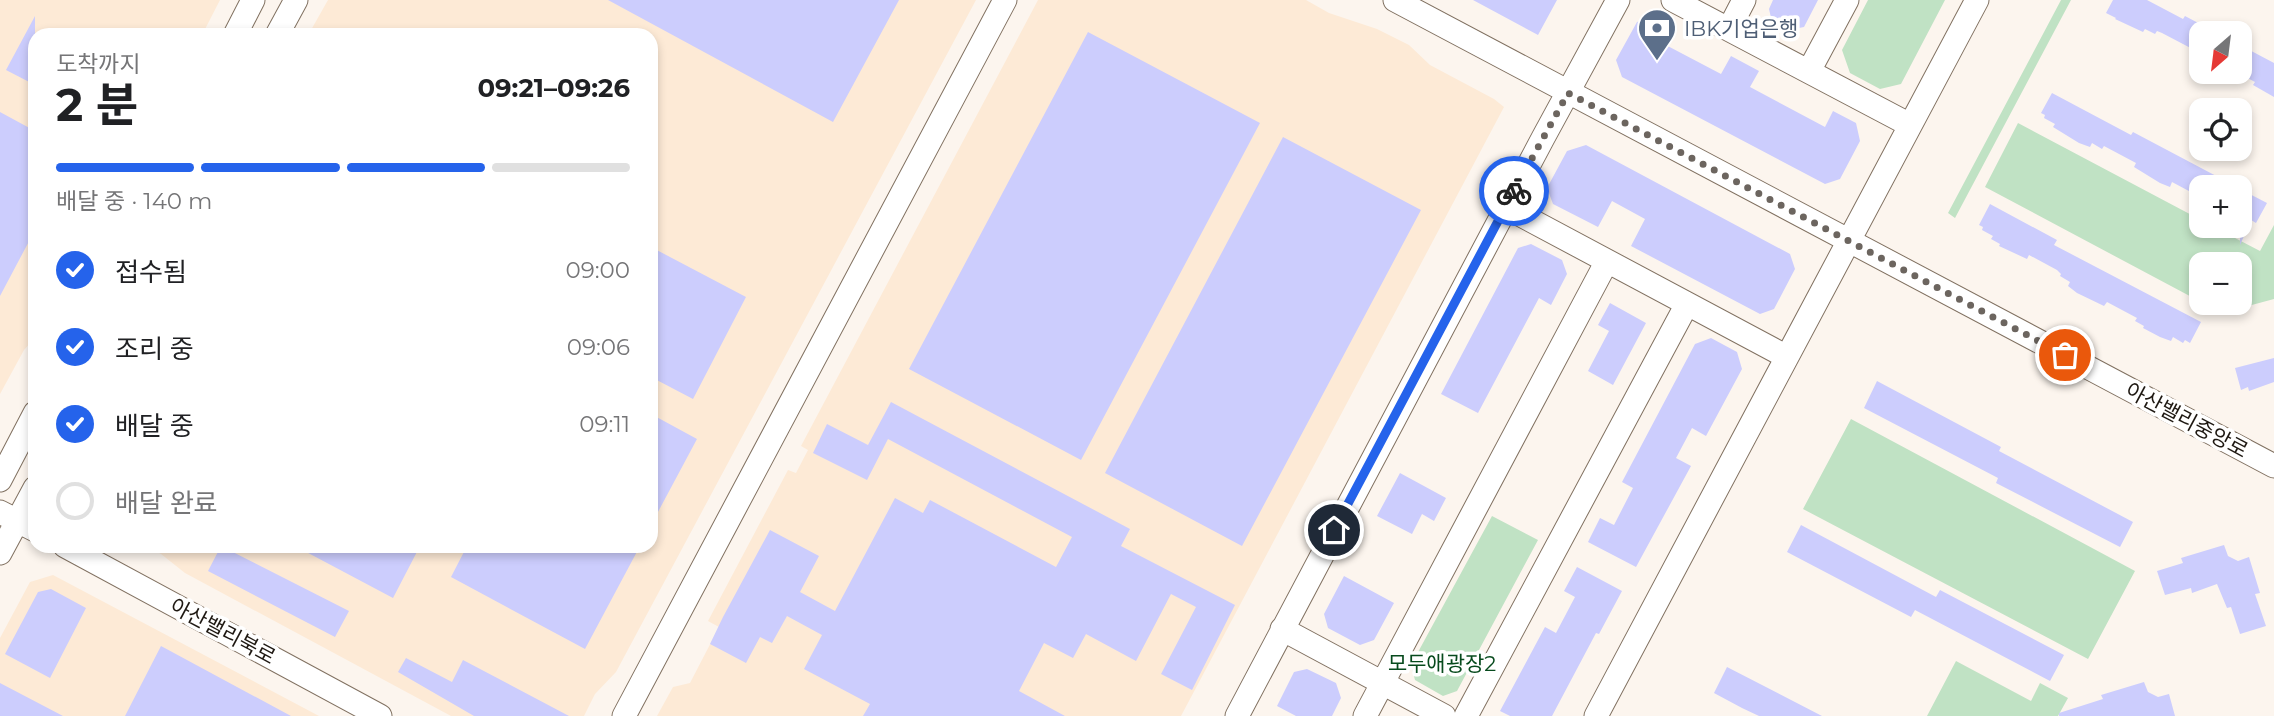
<!DOCTYPE html>
<html lang="ko">
<head>
<meta charset="utf-8">
<style>
	body { margin:0; font-family:Montserrat,"Noto Sans KR",sans-serif; background:#f6f6f6; color:#202124; height:100vh; display:flex; flex-direction:column; font-size:26px; white-space:nowrap }
	* { box-sizing:border-box; margin:0 }
	p { font-size:23px; color:#757577 }
	.icon { flex:none; width:38px; height:38px; fill:none; stroke:currentColor; stroke-width:2; stroke-linecap:round; stroke-linejoin:round }
	.map { position:relative; flex:1; overflow:hidden }
	.side { position:absolute; left:28px; top:28px; width:630px; height:525px; display:flex; flex-direction:column; background:#fff; border-radius:21px; box-shadow:0 4px 10px #0003 }
	.side>* { flex:none }
	.needle { width:46px; rotate:208deg }
	.tools { position:absolute; left:2189px; top:21px; display:grid; gap:14px }
	.tools a { display:grid; place-items:center; width:63px; height:63px; border-radius:14px; background:#fff; box-shadow:0 4px 10px #0003; font-size:35px }
	.pin { position:absolute; display:grid; place-items:center; width:60px; height:60px; color:#fff; margin:-30px; border:4px solid #fff; border-radius:50%; box-shadow:0 2px 7px #0007 }
	.courier { position:absolute; display:grid; place-items:center; width:70px; height:70px; margin:-35px; border:5px solid #2563eb; border-radius:50%; background:#fff; color:#222; box-shadow:0 2px 9px #0007 }
	.headline em { font-style:normal; font-weight:700 }
	.headline div { display:flex; flex-direction:column-reverse }
	.headline { display:flex; align-items:center; justify-content:space-between; height:119px; padding:0 28px }
	h1 { font-size:46px; font-weight:700; line-height:52px }
	.bar { display:grid; grid-template-columns:repeat(4,1fr); gap:10px 7px; align-content:center; height:84px; padding:0 28px }
	.bar i { height:9px; border-radius:5px; background:#e0e0e0 }
	.bar .active { background:#2563eb }
	.bar p { grid-column:span 4 }
	ol { padding:0 28px; list-style:none }
	li { display:flex; align-items:center; gap:21px; height:77px }
	li p { margin-inline-start:auto }
	li .icon { padding:7px; border-radius:50%; background:#2563eb; color:#fff; stroke-width:4 }
	li:last-child { color:#757577 }
	li i { width:38px; height:38px; border:4px solid #e0e0e0; border-radius:50% }
	.map>svg:first-child { display:block }
</style>
</head>
<body>
<div class="map">
<svg width="2274" height="716" viewBox="0 0 2274 716">
	<rect width="100%" height="100%" fill="#fcf5ee"/>
	<!-- built -->
	<path fill="#fdead6" d="M0 0H220L202 35H35V338L24 350 0 394Z
		M328 0H976L616 672 595 694 584 716H451L185 573 161 554 146 546H651V35H319L311 30Z
		M1038 0H1306L1329 13 1377 29 1409 45 1430 65 1494 99 1504 107 1181 716H657L673 687 690 683 719 627 708 621 788 470 796 473 808 450 801 446Z
		M53 575 319 716H0V638L30 582Z"/>
	<!-- green -->
	<path fill="#c0e2c4" d="M1868 0H1945L1901 84 1880 89 1850 73 1842 50Z
		M2061 0H2071L1955 218 1948 213Z
		M2018 123 2201 220 2202 226H2212L2260 251 2274 225V299L2222 313 2203 303H2240V264H2202L2201 302 1985 187Z
		M1851 419 2135 571 2088 659 1803 509Z
		M1492 516 1538 540 1457 691 1443 696 1415 680 1411 665Z
		M1956 661 2031 701 2040 683 2068 698 2058 716H1927Z"/>
	<!-- building -->
	<path fill="#cccdfd" d="M608 0H899L833 122Z
		M1473 0H1557L1538 35Z
		M1773 0H1818L1804 27 1789 30 1772 22 1769 9Z
		M2113 0H2147L2183 19 2185 16 2202 25V54L2162 33 2157 31 2155 34 2145 29 2143 32 2115 19 2116 18 2106 13Z
		M35 16V85L6 70Z
		M1652 17 1671 27 1662 43 1721 74 1731 56 1759 71 1750 87 1825 127 1833 111 1856 123 1860 141 1840 179 1825 184 1622 77 1616 60 1637 22Z
		M1088 32 1260 123 1081 460 909 369Z
		M2240 45 2274 63V97L2253 85 2255 82 2240 74Z
		M2052 93 2131 135 2133 132 2237 187H2202V198L2172 182 2170 187 2160 183 2134 167 2136 163 2104 146 2102 149 2092 143 2090 147 2079 143 2053 127 2055 124 2044 118 2045 115 2041 113Z
		M0 112 35 131V230L0 296Z
		M1283 137 1421 210 1242 546 1105 473Z
		M1586 145 1790 254 1795 269 1774 309 1760 314 1631 246 1645 219 1612 201 1598 227 1553 204 1547 188 1567 151Z
		M2240 189 2267 203 2256 223 2251 220 2240 245Z
		M1990 204 2057 240 2054 245 2201 322 2190 343 2185 340 2183 343 2173 337 2171 341 2160 337 2143 328 2144 326 2135 321 2137 318 2107 302 2104 306 2077 293 2068 286 2070 282 2060 276 2061 274 2057 270 2029 255 2027 259 1999 246 2000 244 1991 239 1993 236 1982 230 1983 227 1979 225Z
		M1531 244 1562 260 1567 274 1551 305 1539 298 1478 413 1441 394 1518 248Z
		M651 247 746 297 693 399 651 377Z
		M1610 303 1646 323 1613 385 1588 371 1609 331 1598 325Z
		M1711 338 1737 352 1742 369 1706 436 1692 428 1676 458 1691 466 1636 567 1588 542 1600 518 1614 525 1633 488 1622 482 1695 344Z
		M2274 358V382L2249 391 2248 387 2241 390 2235 368Z
		M1877 381 2001 447 1999 451 2133 522 2120 547 1996 483 1998 478 1864 408Z
		M891 402 1130 529 1121 546 1235 605 1192 690 1161 674 1196 607 1171 594 1136 661 1086 634 1073 658 1044 643 1019 691 1065 716H863L870 704 804 669 822 635 787 616 772 643 760 637 746 663 710 644 723 617 770 530 819 556 800 592 835 611 895 498 923 513 930 500 1056 567 1072 537 888 439 867 480 813 453 827 424 868 445Z
		M651 414 697 439 651 525Z
		M1400 473 1446 498 1434 521 1422 514 1412 534 1377 516Z
		M1801 525 1936 597 1940 590 2064 655 2050 681 1915 610 1911 617 1787 552Z
		M2224 545 2228 556 2238 561 2249 557 2260 593 2255 594 2266 626 2240 634 2231 607 2227 608 2217 584 2192 593 2191 588 2165 595 2157 571 2183 563 2181 558Z
		M221 546 349 611 335 637 208 571Z
		M295 546H420L393 598Z
		M467 546H640L585 649 451 577Z
		M1577 567 1622 591 1599 634 1596 633 1552 716H1510L1500 711 1545 627 1556 633 1575 597 1564 591Z
		M1344 576 1394 603 1374 640 1360 645 1328 628 1324 614Z
		M51 589 86 608 50 678 5 654 38 592Z
		M161 646 291 716H125Z
		M406 658 452 682 463 660 569 716H474L398 672Z
		M1727 667 1822 716H1759L1742 708 1714 693Z
		M1307 669 1336 683 1341 698 1332 716H1296L1277 706 1294 672Z
		M2144 682 2148 692 2158 697 2169 694 2175 716H2059V713L2103 699 2101 695Z
		M0 683 63 716H0Z"/>
	<g fill="none" stroke-linecap="round" stroke-linejoin="round">
		<defs>
			<path id="minor" d="M1395 0 2274 466
				M1673 0 1910 125
				M1729 29 1744 0
				M235 35 253 0
				M277 35 296 0
				M1809 71 1847 0
				M1506 207 1787 357
				M0 480 35 413
				M0 512 35 530
				M65 546 380 716
				M0 553 35 488
				M1282 629 1444 716
				M624 716 1005 0
				M1237 716 1543 138 1618 0
				M1365 716 1607 261
				M1466 716 1687 304
				M1596 716 1977 0"/>
		</defs>
		<!-- minor casing -->
		<use href="#minor" stroke="#817161" stroke-width="25"/>
		<!-- minor -->
		<use href="#minor" stroke="#fff" stroke-width="23"/>
	</g>
	<g fill="none" stroke-linecap="round" stroke-linejoin="round">
		<!-- done -->
		<path stroke="#6c655f" stroke-width="7" stroke-dasharray="0 12.6" d="M1514 191 1568 93 2065 355"/>
		<!-- route -->
		<path stroke="#2563eb" stroke-width="9" d="M1334 530 1514 191"/>
	</g>
	<!-- icons -->
	<defs>
		<symbol id="bank-pin" viewBox="-11 -11 22 30"><path d="M0 17L-7.5 6A9.5 9.5 0 1 1 7.5 6Z" fill="#5c6f8a" stroke="#fff"/><path d="M-6-4H6V4H-6ZM0-2.3a2.3 2.3 0 1 0 0 4.6a2.3 2.3 0 1 0 0-4.6Z" fill="#fff"/></symbol>
	</defs>
	<g fill-rule="evenodd">
		<use href="#bank-pin" x="1635" y="6" width="44" height="60"/>
	</g>
	<g text-anchor="middle" dominant-baseline="central" stroke-width="7" stroke-linejoin="round" paint-order="stroke">
		<!-- service labels -->
		<g font-size="21" fill="#4e5e75" stroke="#fff" text-anchor="start">
			<text x="1684" y="28">IBK기업은행</text>
		</g>
		<!-- street labels -->
		<g font-size="21" fill="#1e1812" stroke="#fff">
			<text transform="translate(2187 420) rotate(28)">아산밸리중앙로</text>
			<text transform="translate(223 631) rotate(28)">아산밸리북로</text>
		</g>
		<!-- park labels -->
		<g font-size="21" fill="#074a1d" stroke="#fff">
			<text x="1442" y="663">모두애광장2</text>
		</g>
	</g>
</svg>
<div class="tools">
<a><svg class="needle" viewBox="-14 -14 28 28"><path d="M0-13l5 13h-10z" fill="#e53935"/><path d="M0 13l5-13h-10z" fill="#757577"/></svg></a>
<a><svg class="icon" aria-label="locate" viewBox="0 0 24 24"><circle cx="12" cy="12" r="6"/><path d="M12 2v4M12 18v4M2 12h4M18 12h4"/></svg></a>
<a>+</a>
<a>−</a>
</div>
<div class="pin" style="left:2065px;top:355px;background:#ea580c"><svg class="icon" aria-label="bag" viewBox="0 0 24 24"><path d="M5 8h14l-1 12H6zM9 8a3 3 0 0 1 6 0"/></svg></div>
<div class="pin" style="left:1334px;top:530px;background:#1f2937"><svg class="icon" aria-label="home" viewBox="0 0 24 24"><path d="M3 11l9-7 9 7M6 9v11h12V9"/></svg></div>
<div class="courier" style="left:1514px;top:191px"><svg class="icon" aria-label="bike" viewBox="0 0 24 24"><circle cx="6" cy="16" r="4"/><circle cx="18" cy="16" r="4"/><path d="M6 16l4-8h5l3 8M10 8l3 8H6M13 5h3"/></svg></div>
<section class="side">
<div class="headline"><div><h1>2 분</h1><p>도착까지</p></div><em>09:21–09:26</em></div>
<div class="bar"><i class="active"></i><i class="active"></i><i class="active"></i><i></i><p>배달 중 · 140 m</p></div>
<ol>
<li><svg class="icon" aria-label="check" viewBox="0 0 24 24"><path d="M5 12l5 5 9-10"/></svg>접수됨<p>09:00</p></li>
<li><svg class="icon" aria-label="check" viewBox="0 0 24 24"><path d="M5 12l5 5 9-10"/></svg>조리 중<p>09:06</p></li>
<li><svg class="icon" aria-label="check" viewBox="0 0 24 24"><path d="M5 12l5 5 9-10"/></svg>배달 중<p>09:11</p></li>
<li><i></i>배달 완료</li>
</ol>
</section>
</div>
</body>
</html>
